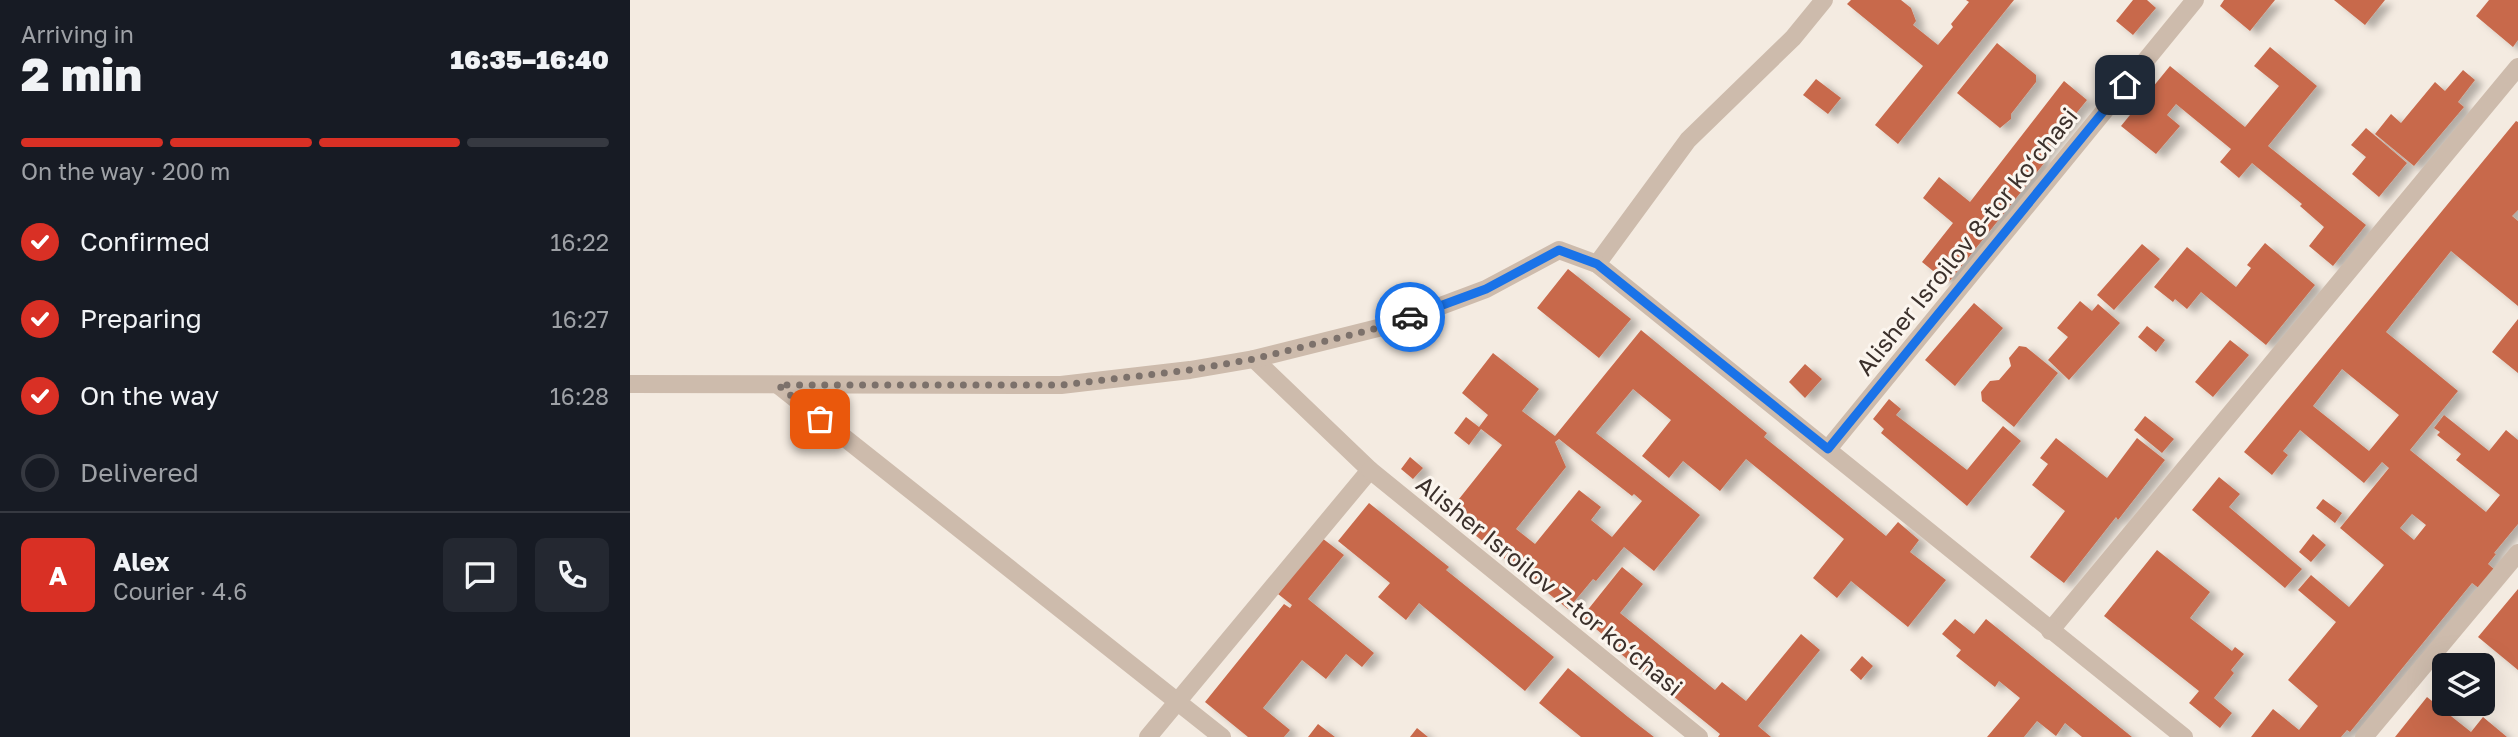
<!DOCTYPE html>
<html lang="en">
<head>
<meta charset="utf-8">
<style>
	body { margin:0; font-family:"Golos Text",sans-serif; background:#242831; color:#f1f3f6; height:100vh; display:flex; flex-direction:column; font-size:26px; white-space:nowrap }
	* { box-sizing:border-box; margin:0 }
	p { font-size:23px; color:#9ea1a6 }
	.icon { flex:none; width:38px; height:38px; fill:none; stroke:currentColor; stroke-width:2; stroke-linecap:round; stroke-linejoin:round }
	.map { position:relative; flex:1; overflow:hidden }
	.details { display:flex; flex-direction:column; background:#171b24; width:630px }
	.details>* { flex:none }
	.controls { position:absolute; left:1802px; top:653px; display:grid; gap:14px }
	.controls a { display:grid; place-items:center; width:63px; height:63px; border-radius:10px; background:#171b24; box-shadow:0 7px 28px #0002; font-size:35px }
	.pin { position:absolute; display:grid; place-items:center; width:60px; height:60px; color:#fff; margin:-30px; border-radius:14px; box-shadow:0 4px 10px #0006 }
	.courier { position:absolute; display:grid; place-items:center; width:70px; height:70px; margin:-35px; border:5px solid #1a73e8; border-radius:50%; background:#fff; color:#222; box-shadow:0 2px 9px #0007 }
	.summary em { font-style:normal; font-weight:800 }
	.summary div { display:flex; flex-direction:column-reverse }
	.summary { display:flex; align-items:center; justify-content:space-between; height:119px; padding:0 21px }
	h1 { font-size:46px; font-weight:800; line-height:52px }
	.bar { display:grid; grid-template-columns:repeat(4,1fr); gap:10px 7px; align-content:center; height:84px; padding:0 21px }
	.bar i { height:9px; border-radius:5px; background:#363941 }
	.bar .on { background:#d93025 }
	.bar p { grid-column:span 4 }
	.line { display:flex; align-items:center; gap:18px; padding:0 21px; border-top:2px solid #363941 }
	.line div { flex:1 }
	.round { display:grid; place-items:center; flex:none; width:74px; height:74px; border-radius:10px; background:#242831 }
	ol { padding:0 21px; list-style:none }
	li { display:flex; align-items:center; gap:21px; height:77px }
	li p { margin-inline-start:auto }
	li .icon { padding:7px; border-radius:50%; background:#d93025; color:#fff; stroke-width:4 }
	li:last-child { color:#9ea1a6 }
	li i { width:38px; height:38px; border:4px solid #363941; border-radius:50% }
	main { display:flex; flex:1; min-height:0 }
	.map>svg:first-child { display:block }
</style>
</head>
<body>
<main>
<section class="details">
<div class="summary"><div><h1>2 min</h1><p>Arriving in</p></div><em>16:35–16:40</em></div>
<div class="bar"><i class="on"></i><i class="on"></i><i class="on"></i><i></i><p>On the way · 200 m</p></div>
<ol>
<li><svg class="icon" aria-label="check" viewBox="0 0 24 24"><path d="M5 12l5 5 9-10"/></svg>Confirmed<p>16:22</p></li>
<li><svg class="icon" aria-label="check" viewBox="0 0 24 24"><path d="M5 12l5 5 9-10"/></svg>Preparing<p>16:27</p></li>
<li><svg class="icon" aria-label="check" viewBox="0 0 24 24"><path d="M5 12l5 5 9-10"/></svg>On the way<p>16:28</p></li>
<li><i></i>Delivered</li>
</ol>
<div class="line" style="height:126px"><b class="round" style="background:#d93025;color:#fff">A</b><div><b>Alex</b><p>Courier · 4.6</p></div><a class="round"><svg class="icon" aria-label="chat" viewBox="0 0 24 24"><path d="M4 5h16v11H9l-5 4z"/></svg></a><a class="round"><svg class="icon" aria-label="phone" viewBox="0 0 24 24"><path d="M5 4h4l2 5-3 2q2 4 5 5l2-3 5 2v4C11 20 4 13 5 4z"/></svg></a></div>
</section>
<div class="map">
<svg width="1888" height="737" viewBox="0 0 1888 737">
	<defs>
		<filter id="shadow"><feDropShadow dx="8" dy="4.5" stdDeviation="3.5" flood-color="#0004"/></filter>
	</defs>
	<rect width="100%" height="100%" fill="#f4ebe1"/>
	<!-- building -->
	<path fill="#c8694b" fill-rule="evenodd" filter="url(#shadow)" d="M1221 0H1271L1281 8 1286 21 1283 25 1308 45 1323 27 1321 24 1339 2 1336 0H1384L1268 144 1245 125 1293 66 1217 4Z
		M1503 0H1517L1526 8 1503 35 1486 21Z
		M1594 0H1645L1620 31 1590 6Z
		M1704 0H1755L1735 25Z
		M1859 0H1888V40L1883 47 1846 16Z
		M1367 43 1406 75V82L1381 114V119L1370 128 1327 93Z
		M1640 47 1687 86 1638 146 1736 225 1703 266 1679 246 1694 227 1670 206 1672 204 1622 163 1609 178 1590 162 1601 149 1546 104 1537 115 1550 126 1526 154 1491 126 1540 66 1615 127 1649 86 1624 66Z
		M1833 70 1845 80 1828 102 1834 107 1784 166 1745 134 1761 114 1771 123 1805 82 1815 91Z
		M1186 79 1211 98 1198 114 1173 95Z
		M1434 81 1457 100 1410 158 1415 162 1318 283 1292 262 1323 223 1293 198 1309 177 1340 202Z
		M1886 121 1888 122V210L1882 216 1888 221V306L1821 251 1756 332 1828 391 1780 450 1856 512 1870 495 1826 460 1831 454 1807 435 1810 432 1804 428 1814 415 1859 451 1876 430 1888 440V524L1864 553 1866 554 1858 564 1865 570 1850 589 1842 583 1720 732 1717 730 1711 737H1621L1643 709 1669 730 1688 706 1658 680 1706 622 1668 590 1681 575 1719 607 1754 565 1710 528 1759 468 1752 462 1734 483 1670 430 1653 451 1658 455 1642 475 1614 452ZM1712 369 1769 415 1739 451 1683 406ZM1782 514 1796 525 1784 540 1770 528Z
		M1736 128 1777 163 1749 197 1722 174 1736 157 1721 145Z
		M1635 243 1685 285 1636 345 1571 292 1557 309 1545 299 1543 302 1524 287 1557 247 1606 287 1621 268 1617 265Z
		M1512 244 1530 259 1484 310 1467 295Z
		M938 269 1001 319 969 358 907 308Z
		M1450 301 1462 311 1468 304 1490 323 1439 380 1418 360 1438 337 1427 328Z
		M1344 303 1373 328 1325 386 1295 360Z
		M1888 319V373L1862 352Z
		M1517 326 1535 340 1526 352 1508 337Z
		M1011 330 1137 433 1134 437 1256 536 1268 522 1289 540 1280 552 1316 580 1278 627 1221 581 1207 598 1183 578 1214 539 1116 459 1090 491 1053 461 1039 478 1012 456 1041 420 1003 389 966 433 1070 515 1024 571 994 547 966 581 963 579 938 609 845 535 852 525 825 504 872 445 851 429 839 445 824 433 836 417 849 427 858 415 832 393 863 353 909 389 892 411 925 436ZM929 439 1002 496 1004 494 1012 501 982 537 961 520 971 507 949 490 905 544 886 529 936 467 925 442Z
		M1600 340 1619 355 1583 397 1565 382Z
		M1389 346 1396 347 1428 373 1384 427 1352 401 1351 392 1360 381 1369 380 1381 366 1379 358Z
		M1175 364 1192 379 1175 398 1159 382Z
		M1259 399 1271 409 1266 415 1337 470 1373 426 1391 441 1337 506 1251 433 1254 429 1243 419Z
		M1515 416 1544 439 1532 453 1504 430Z
		M1426 438 1477 478 1507 438 1535 460 1488 520 1486 517 1434 583 1400 557 1435 511 1402 485 1418 464 1410 458Z
		M780 457 793 468 783 479 771 469Z
		M1589 477 1610 494 1599 507 1672 569 1655 588 1562 510Z
		M1693 499 1712 513 1705 523 1686 508Z
		M739 503 819 567 816 570 924 657 895 691 789 603 776 620 748 597 760 583 708 541Z
		M1683 534 1696 545 1681 562 1669 552Z
		M692 538 714 555 678 599 744 653 732 667 716 654 696 679 672 660 633 708 660 730 654 737H618L575 702 654 604 660 608 662 605 648 594Z
		M1527 550 1580 592 1560 618 1602 651 1605 647 1614 654 1601 670 1604 673 1584 698 1602 713 1590 728 1559 703 1569 691 1474 616Z
		M992 567 1013 584 990 613 1085 690 1092 682 1116 701 1171 634 1190 650 1128 726 1141 737H1088L1090 734 970 637 972 634 952 617Z
		M1888 589V670L1848 637Z
		M1325 619 1344 634 1356 619 1502 737H1452L1435 723 1426 736 1407 721 1394 737H1357L1390 698 1369 681 1365 687 1326 656 1331 650 1312 634Z
		M1232 656 1243 666 1231 680 1220 670Z
		M938 668 998 717 1024 737H951L909 703Z
		M1797 697 1841 732 1853 717 1877 737H1765Z
		M688 724 705 737H678Z
		M787 728 798 737H780Z"/>
	<g fill="none" stroke-linecap="round" stroke-linejoin="round">
		<!-- service -->
		<path stroke="#cdbbac" stroke-width="18" d="M967 264 1058 140 1163 38 1194 0
			M148 385 592 737
			M1420 631 1888 67
			M518 737 740 470 624 359"/>
		<!-- minor -->
		<path stroke="#cdbbac" stroke-width="18" d="M0 384 431 385 560 370 624 359 760 325 856 289 929 250 967 264 1554 737
			M1198 449 1565 0
			M740 470 1069 737
			M1734 737 1888 553"/>
	</g>
	<g fill="none" stroke-linecap="round" stroke-linejoin="round">
		<!-- done -->
		<path stroke="#7c716b" stroke-width="7" stroke-dasharray="0 12.6" d="M190 419 148 385H431L560 370 624 359 760 325 780 317"/>
		<!-- route -->
		<path stroke="#1a73e8" stroke-width="9" d="M780 317 856 289 929 250 967 264 1198 449 1495 85"/>
	</g>
	<g text-anchor="middle" dominant-baseline="central" stroke-width="6" stroke-linejoin="round" paint-order="stroke">
		<!-- street labels -->
		<g font-size="24" fill="#3b302b" stroke="#fbf5ee">
			<text transform="translate(1336 241) rotate(-51)">Alisher Isroilov 8-tor ko‘chasi</text>
			<text transform="translate(920 585) rotate(39)">Alisher Isroilov 7-tor ko‘chasi</text>
		</g>
	</g>
</svg>
<div class="controls">
<a><svg class="icon" aria-label="layers" viewBox="0 0 24 24"><path d="M12 4l9 5-9 5-9-5zM3 14l9 5 9-5"/></svg></a>
</div>
<div class="pin" style="left:190px;top:419px;background:#ea580c"><svg class="icon" aria-label="bag" viewBox="0 0 24 24"><path d="M5 8h14l-1 12H6zM9 8a3 3 0 0 1 6 0"/></svg></div>
<div class="pin" style="left:1495px;top:85px;background:#1f2937"><svg class="icon" aria-label="home" viewBox="0 0 24 24"><path d="M3 11l9-7 9 7M6 9v11h12V9"/></svg></div>
<div class="courier" style="left:780px;top:317px"><svg class="icon" aria-label="car" viewBox="0 0 24 24"><path d="M5 17H2v-5l4-1 3-4h7l3 4 3 1v5h-3M9 17h6M6 11h13"/><circle cx="7" cy="17" r="2"/><circle cx="17" cy="17" r="2"/></svg></div>
</div>
</main>
</body>
</html>
